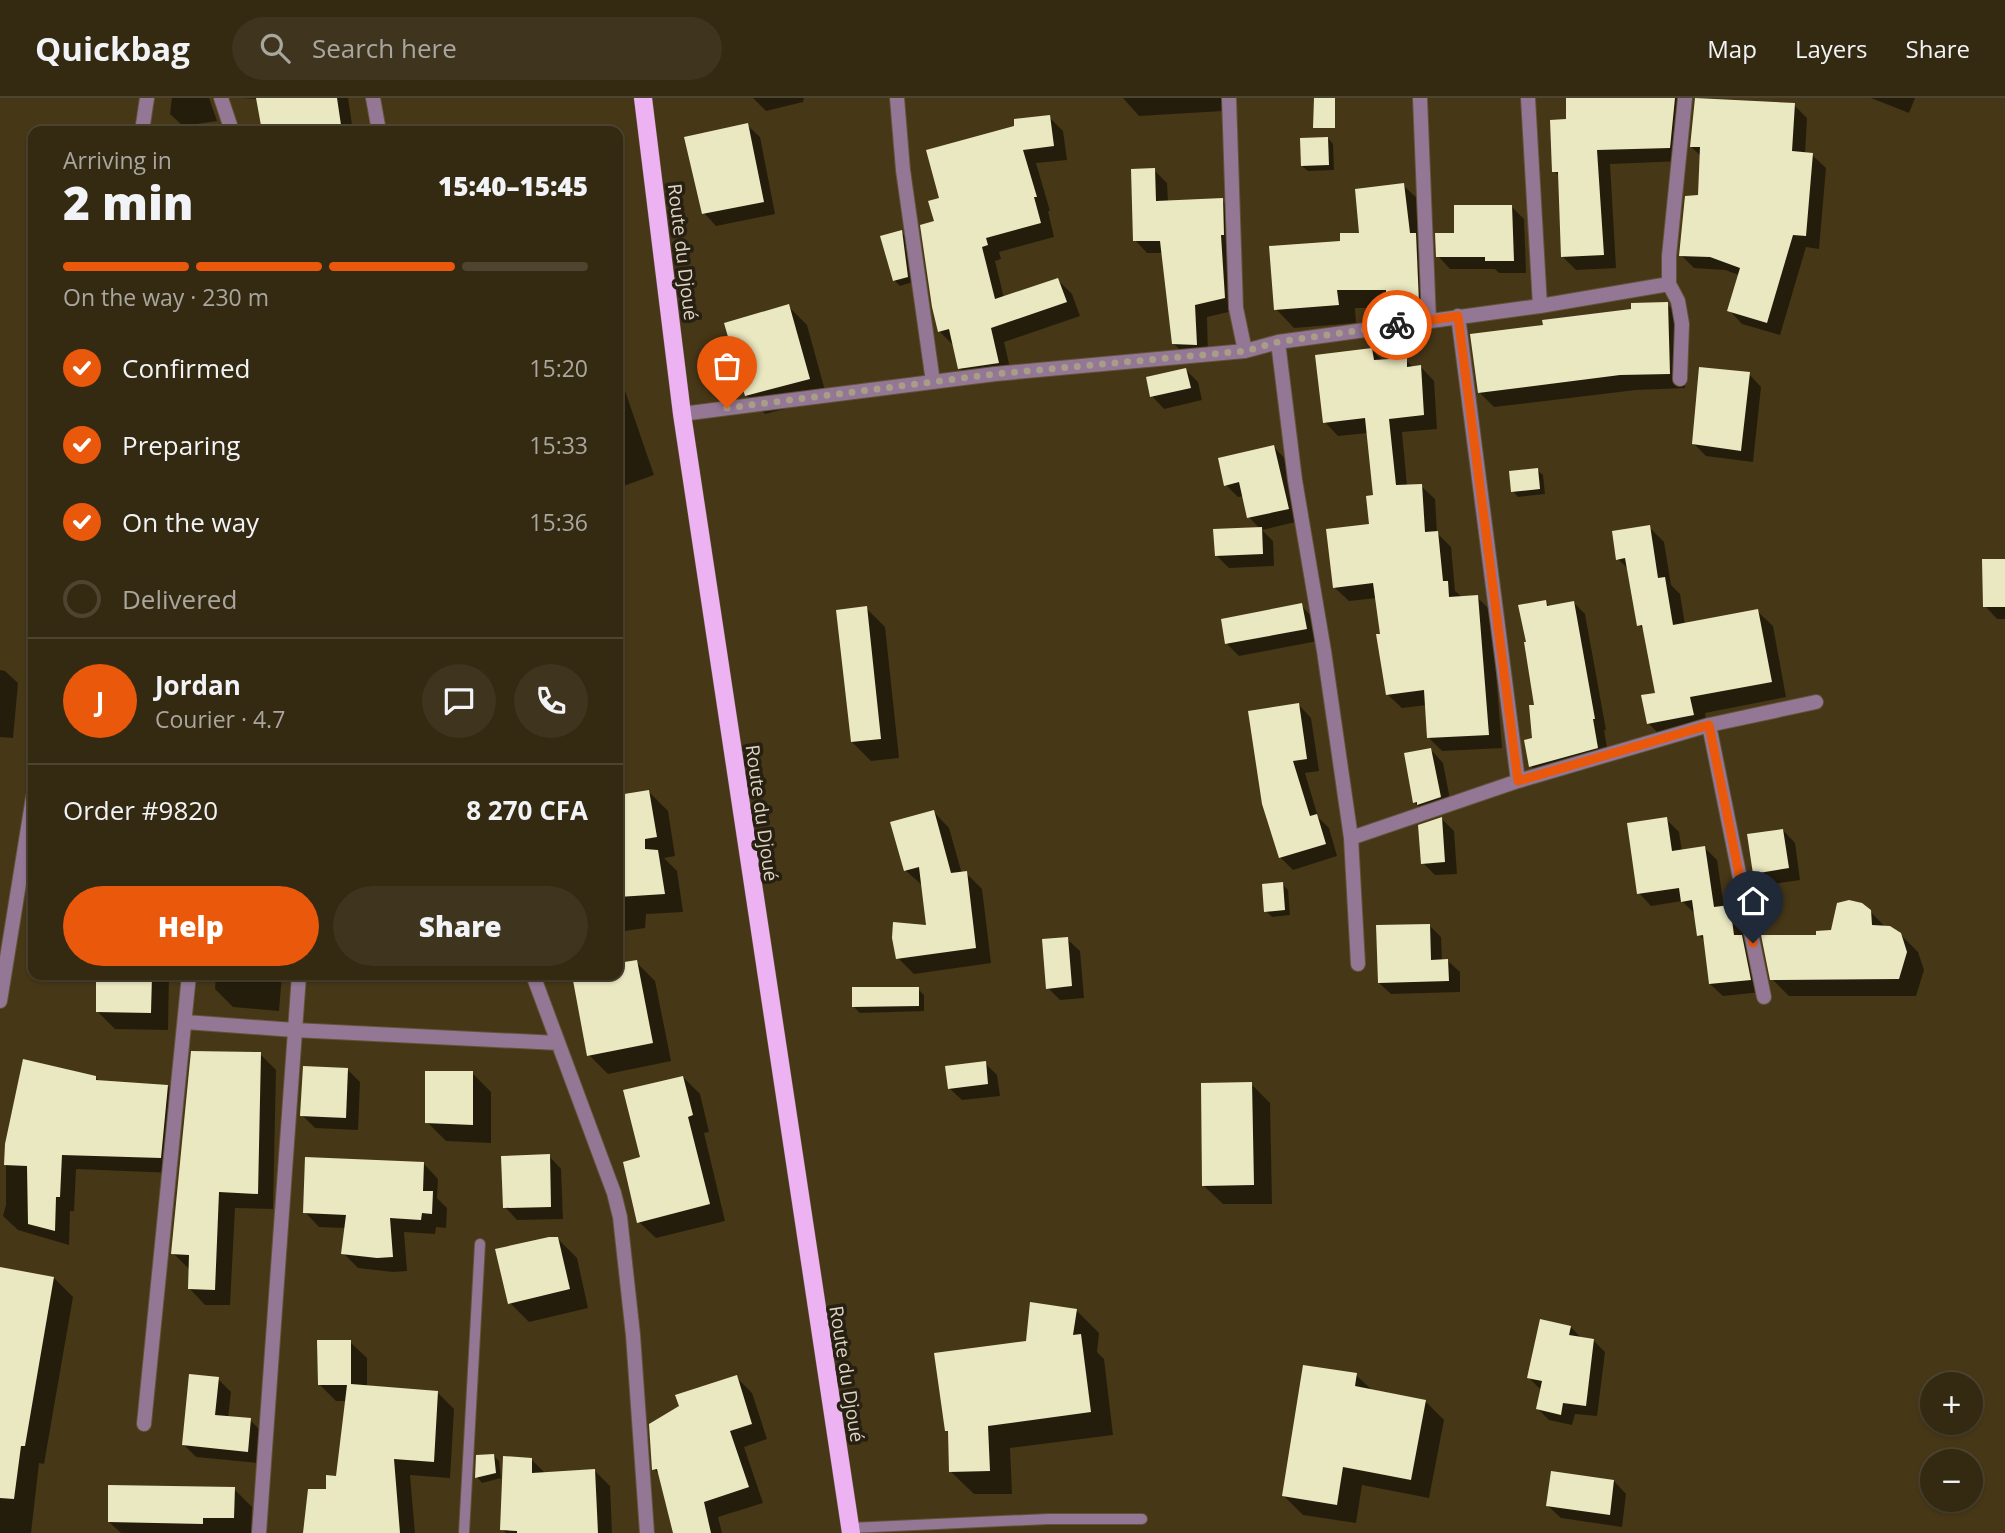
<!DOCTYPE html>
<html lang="en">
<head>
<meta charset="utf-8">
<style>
	body { margin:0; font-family:"Open Sans",sans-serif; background:#3f351f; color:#f1f3f6; height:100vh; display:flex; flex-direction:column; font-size:26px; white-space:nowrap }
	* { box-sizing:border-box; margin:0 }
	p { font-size:23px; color:#a9a69f }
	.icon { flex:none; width:38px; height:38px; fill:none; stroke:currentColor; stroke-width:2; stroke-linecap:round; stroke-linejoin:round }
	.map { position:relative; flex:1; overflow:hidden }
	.side { position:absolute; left:28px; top:28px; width:595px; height:854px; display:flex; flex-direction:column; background:#342911; border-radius:14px; box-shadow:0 2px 5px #0004,0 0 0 2px #4e4531 }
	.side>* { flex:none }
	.fabs { position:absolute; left:1920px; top:1274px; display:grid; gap:14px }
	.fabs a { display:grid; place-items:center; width:63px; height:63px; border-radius:50%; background:#342911; box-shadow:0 2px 5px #0004,0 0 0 2px #4e4531; font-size:35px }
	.pin { position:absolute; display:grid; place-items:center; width:60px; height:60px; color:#fff; margin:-72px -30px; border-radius:50% 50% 50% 0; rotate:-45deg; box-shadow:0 0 7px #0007 }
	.pin .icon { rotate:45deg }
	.courier { position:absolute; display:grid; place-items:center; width:70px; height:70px; margin:-35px; border:5px solid #ea580c; border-radius:50%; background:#fff; color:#222; box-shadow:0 2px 9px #0007 }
	.summary em { font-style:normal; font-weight:800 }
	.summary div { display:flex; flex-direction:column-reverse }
	.summary { display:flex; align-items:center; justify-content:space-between; height:119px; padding:0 35px }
	h1 { font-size:46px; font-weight:800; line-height:52px }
	.bar { display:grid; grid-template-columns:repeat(4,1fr); gap:10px 7px; align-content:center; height:84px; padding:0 35px }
	.bar i { height:9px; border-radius:5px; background:#4e4531 }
	.bar .selected { background:#ea580c }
	.bar p { grid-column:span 4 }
	.line { display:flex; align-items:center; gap:18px; padding:0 35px; border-top:2px solid #4e4531 }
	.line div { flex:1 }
	.round { display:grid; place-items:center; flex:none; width:74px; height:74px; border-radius:37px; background:#3f351f }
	ol { padding:0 35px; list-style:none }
	li { display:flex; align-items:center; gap:21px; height:77px }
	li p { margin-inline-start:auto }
	li .icon { padding:7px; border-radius:50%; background:#ea580c; color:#fff; stroke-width:4 }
	li:last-child { color:#a9a69f }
	li i { width:38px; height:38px; border:4px solid #4e4531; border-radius:50% }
	.button { display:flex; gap:14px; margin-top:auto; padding:14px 35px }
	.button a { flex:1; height:80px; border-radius:42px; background:#ea580c; color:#fff; font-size:28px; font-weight:800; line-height:80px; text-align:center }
	.button a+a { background:#3f351f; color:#f1f3f6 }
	header { display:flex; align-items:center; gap:42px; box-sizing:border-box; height:98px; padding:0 35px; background:#342911; border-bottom:2px solid #4e4531 }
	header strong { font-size:33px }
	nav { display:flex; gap:38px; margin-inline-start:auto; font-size:24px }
	.search { width:490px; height:63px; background:#3f351f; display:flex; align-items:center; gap:18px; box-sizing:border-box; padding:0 24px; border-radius:38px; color:#a9a69f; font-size:26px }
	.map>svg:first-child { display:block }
</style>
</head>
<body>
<header>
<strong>Quickbag</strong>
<div class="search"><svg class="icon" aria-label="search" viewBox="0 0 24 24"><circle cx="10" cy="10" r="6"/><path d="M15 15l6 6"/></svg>Search here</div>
<nav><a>Map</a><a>Layers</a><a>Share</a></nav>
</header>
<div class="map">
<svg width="2005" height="1435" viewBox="0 0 2005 1435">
	<rect width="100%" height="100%" fill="#463717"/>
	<!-- shadow -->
	<path fill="#0007" d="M172 0H209L217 23 183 28 170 16Z
		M242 0H348L353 33H263L258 1Z
		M753 0H804L803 4 766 13Z
		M1123 0H1222L1223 13 1139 18Z
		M1568 0H1677L1689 12 1683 63 1610 66 1616 170 1576 172 1562 158 1560 79 1554 73 1568 23Z
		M1871 0H1915L1909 15Z
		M1794 7 1807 20 1805 56 1812 57 1826 70 1819 151 1806 149 1780 237 1742 226 1729 212 1739 177 1725 172 1694 170 1681 157 1700 99 1702 59 1691 49Z
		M1049 19 1063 33 1067 62 1036 65 1050 113H1048L1054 139 999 154 1001 161 995 163 1004 200 1058 182 1072 196 1080 218 1004 244 1012 279 974 284 959 270 954 248 939 233 936 124 941 101Z
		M747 27 760 39 775 116 716 128 704 115Z
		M1328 40 1333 46 1334 72 1308 73 1302 68Z
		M1154 72 1167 85 1168 104 1222 102 1234 114 1237 212 1207 219 1208 259 1186 258 1173 245 1163 155H1147L1135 142Z
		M1403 87 1422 105 1427 148 1433 155 1436 222H1406L1393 210H1355L1356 225 1294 230 1276 211 1342 144 1361 136Z
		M1512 109 1524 121 1526 175H1499L1495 171H1450L1438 158 1456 137Z
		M901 134 907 140 913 184 900 188 894 182Z
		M1667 206 1682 221 1685 290 1636 292 1494 309 1479 294 1544 229Z
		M788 208 807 227 827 300 765 316 746 297Z
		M1372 252 1383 263 1406 262 1414 270 1421 269 1434 283 1437 331 1402 334 1407 388H1421L1435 401 1437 435 1451 449 1455 493 1461 498 1477 499 1491 513 1502 650 1442 653 1429 640 1427 607 1402 610 1388 597 1377 500 1349 503 1335 490 1370 427 1375 398 1368 335 1338 338 1325 324Z
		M1186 272 1198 284 1202 302 1164 311 1152 298Z
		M1749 276 1761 289 1753 364 1706 358 1693 345Z
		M618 280 622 284 654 377 618 390Z
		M1274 349 1286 362 1300 423 1262 432 1273 443 1274 468 1229 470 1216 457 1260 431 1249 419 1244 398 1238 399 1226 387Z
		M1537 372 1543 377 1545 396 1518 399 1513 393Z
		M1649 429 1664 444 1671 487 1680 496 1685 527 1757 513 1773 528 1786 599 1705 615 1708 632 1664 641 1648 625 1657 596 1645 533 1639 527 1629 472 1618 461Z
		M2005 463V521H1997L1985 508Z
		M1545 504 1551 509 1573 504 1585 516 1606 632H1604L1609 661 1543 680 1531 668Z
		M1301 507 1313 520 1318 543 1239 558 1227 546Z
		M866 510 885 529 899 660 871 663 852 644Z
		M0 572 5 573 18 585 13 640 0 639Z
		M1299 607 1311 620 1319 673 1305 675 1318 719 1329 730 1337 758 1293 772 1280 759Z
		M1431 652 1443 665 1452 712 1427 717 1414 704Z
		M649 694 668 713 675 758 664 760 677 773 683 814 646 816 645 830 618 834V698Z
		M934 714 949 730 962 776 966 775 982 791 991 865 914 876 898 860 928 829 923 788 905 772Z
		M1442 721 1454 733 1457 776 1435 777 1423 765Z
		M1666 721 1679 734 1682 753 1705 750 1717 762 1724 809H1729L1741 821 1744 842 1754 851 1762 894 1723 898 1710 886 1706 844 1699 837 1695 816 1682 803 1651 808 1639 795Z
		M1783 732 1795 745 1800 782 1767 787 1754 775Z
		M1282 786 1288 792 1290 817 1272 819 1266 813Z
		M1870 813 1886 830 1900 836 1918 854 1924 872 1916 898H1789L1772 881 1818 839 1832 834Z
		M1429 827 1441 839 1442 863H1448L1460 874V894L1391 896 1379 885Z
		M1067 841 1080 853 1084 900 1060 902 1048 890Z
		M636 864 655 883 671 963 608 976 589 957 574 877H618V867Z
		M98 877H169L168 932 115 931 97 913Z
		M216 877H282L279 913 233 909 215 891Z
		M918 891 924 897V913L860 915 854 909Z
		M260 956 276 972 273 1111 235 1110 230 1207H205L189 1190V1171L173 1155Z
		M985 965 997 977 1000 998 962 1002 949 990Z
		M348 972 360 984 358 1032 315 1030 302 1017Z
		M472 975 491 994V1045L446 1043 427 1024Z
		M95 979 100 984 168 988 182 1003 175 1075 76 1071 74 1113H70L69 1147 18 1132 3 1118 6 1107V1046Z
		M683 979 700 996 709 1034 704 1035 725 1123 656 1140 639 1124 642 1061Z
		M1251 986 1270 1005 1272 1106H1223L1204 1088Z
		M549 1058 561 1071 563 1121 517 1122 505 1109Z
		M424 1066 438 1081 437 1100 447 1110 446 1130 436 1129 435 1136 404 1134 407 1173 393 1174 358 1170 343 1155 346 1130 319 1129 305 1114Z
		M558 1141 577 1160 588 1210 529 1224 510 1205Z
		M0 1171 54 1180 73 1199 44 1366 39 1365 31 1435H0Z
		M1076 1212 1099 1235 1097 1254 1104 1261 1113 1337 1010 1350 1012 1396H974L950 1373 949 1335 947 1332Z
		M1571 1229 1582 1241 1593 1242 1605 1254 1597 1318 1575 1316 1572 1327 1549 1322 1538 1311 1540 1291 1529 1280Z
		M350 1244 367 1260V1289L438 1295 454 1311 450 1380 410 1377 415 1435H305L327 1393 338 1380 347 1303H336L319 1286Z
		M1356 1277 1373 1293 1425 1303 1444 1322 1429 1400 1362 1387 1356 1425 1303 1417 1284 1398Z
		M736 1279 752 1295 767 1341 744 1349 763 1405 718 1419 722 1435H674L661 1378 654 1371Z
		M218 1281 231 1294 228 1320 250 1322 262 1334 260 1365 196 1359 184 1347Z
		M493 1357 499 1363 501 1380 482 1385 477 1379Z
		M531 1361 546 1376 595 1373 610 1388 612 1435H506L502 1431Z
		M1614 1383 1626 1396 1622 1429 1561 1420 1548 1408Z
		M234 1391 252 1409 251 1435H121L109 1424Z"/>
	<!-- building -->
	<path fill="#eae8c1" d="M256 0H337L341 27 304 33H262Z
		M1314 0H1335V30H1313Z
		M1566 0H1675L1670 50 1597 52 1604 157 1561 159 1558 74H1552L1550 22 1566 21Z
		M1695 0 1795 5 1792 53 1813 55 1806 138 1793 137 1767 225 1727 213 1740 170 1710 159 1679 158 1685 98 1698 97 1700 49H1690Z
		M1050 17 1054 48 1023 52 1037 99H1034L1041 125 986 140 988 147 982 149 995 201 1058 180 1067 204 991 230 999 265 958 271 949 231 938 234 932 209 920 127 934 123 928 103 939 100 926 52 1014 28V21Z
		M748 25 764 104 702 116 684 39Z
		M1328 39 1329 67 1301 68 1300 40Z
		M1155 70 1156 103 1223 100 1224 137H1221L1225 200 1195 207 1197 247 1172 246 1160 143H1133L1131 71Z
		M1404 85 1410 135H1416L1419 205H1386V192H1337L1339 207 1274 212 1269 148 1340 143V135H1359L1355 91Z
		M1454 107H1512L1514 163H1485V159H1436L1435 135H1454Z
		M902 132 908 179 893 183 880 138Z
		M1668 204 1670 276 1620 277 1478 295 1470 236 1543 227 1542 222 1631 211V205Z
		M789 206 810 281 745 298 724 225Z
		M1372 250 1374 262 1407 260V269L1421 267 1424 317 1389 321 1396 387 1422 386 1425 434 1438 433 1443 483H1448L1449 499 1478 497 1489 637 1427 640 1424 592 1386 597 1376 536H1380L1373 485 1333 490 1326 431 1369 426 1366 398 1373 397 1365 320 1323 325 1315 257Z
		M1699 269 1750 274 1741 353 1692 346Z
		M1186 270 1191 290 1150 299 1146 279Z
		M1274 347 1289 411 1247 420 1239 384 1224 388 1218 360Z
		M1538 370 1540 391 1511 394 1509 373Z
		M1650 427 1658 480 1665 479 1673 527 1758 511 1772 584 1690 599 1694 617 1647 626 1641 597 1655 595 1642 527 1637 528 1625 460 1616 462 1612 433Z
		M1262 429 1263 456 1215 458 1213 431Z
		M1982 461H2005V509H1983Z
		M1546 502 1547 508 1574 503 1595 621H1593L1598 650 1529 669 1524 642 1532 640 1529 607H1534L1524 544H1526L1518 507Z
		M1302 505 1307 531 1225 546 1221 521Z
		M867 508 881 641 851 644 836 512Z
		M1299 605 1307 661 1293 663 1310 718 1317 716 1326 746 1279 760 1262 706 1248 613Z
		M1431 650 1441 699 1417 707V704L1413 705 1404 655Z
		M649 692 657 739 645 741V751L658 752 665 796 618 799V697Z
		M934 712 951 775 967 773 976 850 896 861 892 840 893 824 926 827 919 769 904 773 890 724Z
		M1442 719 1445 764 1421 766 1418 727Z
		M1667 719 1672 753 1705 748 1714 809 1730 807 1734 837H1742L1751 882 1709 886 1703 837 1697 838 1692 802 1681 804 1679 790 1637 796 1627 725Z
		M1783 731 1789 770 1753 776 1747 736Z
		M1283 784 1285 812 1264 814 1262 786Z
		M1849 802 1862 805 1871 812 1872 827 1890 828 1901 835 1907 854 1899 881 1770 882 1761 837H1816V833L1831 832 1837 805Z
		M1430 826 1431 862 1448 861 1449 883 1378 885 1376 827Z
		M1068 839 1072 888 1046 891 1042 841Z
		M637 862 653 945 587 958 572 877H618V865Z
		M96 877H152L151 915 96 914Z
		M852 889H919V908L852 909Z
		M191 953 261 954 258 1096 219 1094 215 1192 188 1191 189 1157 171 1156Z
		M23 961 96 978V982L168 987 161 1060 62 1057 60 1099H56L55 1133 28 1126 27 1068 4 1067 5 1046Z
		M986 963 988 986 948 991 945 968Z
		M303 968 348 970 346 1020 300 1018Z
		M425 973H473V1027L425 1025Z
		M683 978 693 1017 688 1019 710 1106 637 1125 623 1064 640 1059 623 992Z
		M1252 984 1254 1087 1202 1088 1201 985Z
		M550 1056 551 1109 503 1110 501 1058Z
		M305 1059 424 1064 423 1093H433L432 1116 422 1115 421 1122 390 1120 393 1159 377 1160 341 1156 346 1117 303 1115Z
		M549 1139H558L570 1191 508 1206 495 1151Z
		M0 1169 54 1179 25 1348H21L14 1401 0 1400Z
		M1030 1204 1077 1211 1073 1237 1081 1236 1091 1314 988 1328 990 1373 949 1374 948 1333H945L934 1255 1026 1243Z
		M1540 1221 1571 1228 1569 1237 1594 1241 1586 1308 1563 1305 1561 1317 1536 1311 1542 1283 1527 1280Z
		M317 1242H351V1286L438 1293 434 1364 394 1361 400 1435H303L308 1391H326V1377L336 1378 347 1287H318Z
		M1303 1267 1357 1275 1355 1288 1426 1302 1411 1382 1343 1369 1337 1407 1282 1398Z
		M189 1276 219 1279 215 1317 251 1320 248 1354 182 1347Z
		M737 1277 752 1326 730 1333 749 1389 704 1404 711 1435H673L657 1371 652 1372 649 1326 679 1308 675 1297Z
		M494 1356 496 1375 475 1380 476 1357Z
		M503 1358 532 1360V1375L595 1371 598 1435H517V1433L500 1432Z
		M1551 1373 1614 1382 1610 1417 1546 1408Z
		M108 1387 235 1389 234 1420H203V1426L108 1424Z"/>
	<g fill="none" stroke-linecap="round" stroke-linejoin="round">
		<defs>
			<path id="service" d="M850 1430 1048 1421H1142
				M464 1435 480 1146"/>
			<path id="minor" d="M221 0 232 33
				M373 0 379 33
				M897 0 903 72 933 284
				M1229 0 1236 210 1245 253
				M1420 0 1429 223
				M1528 0 1540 208
				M1458 218 1518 683
				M1278 244 1295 382 1324 553 1351 740 1358 866
				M1680 281 1682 226 1678 203 1669 186V158L1685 0
				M682 316 995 276 1245 253 1278 244 1540 208 1669 186
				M1709 627 1764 899
				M1351 740 1518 683 1709 627 1816 604
				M533 877 614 1095 620 1119 633 1237 647 1435
				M185 924 294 932 558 945
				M144 1326 189 877
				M259 1435 299 877"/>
			<path id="tertiary" d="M142 33 147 0
				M0 903 33 699"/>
			<path id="primary" d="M643 0 682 316 851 1435"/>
		</defs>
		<!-- service casing -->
		<use href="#service" stroke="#615336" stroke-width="12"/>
		<!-- minor casing -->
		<use href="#minor" stroke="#615336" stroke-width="16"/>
		<!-- tertiary casing -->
		<use href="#tertiary" stroke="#615336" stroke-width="16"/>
		<!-- primary casing -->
		<use href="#primary" stroke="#615336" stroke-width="19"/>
		<!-- service -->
		<use href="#service" stroke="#937795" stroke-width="10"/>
		<!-- minor -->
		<use href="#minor" stroke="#937795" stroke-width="14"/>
		<!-- tertiary -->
		<use href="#tertiary" stroke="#937795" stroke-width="14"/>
		<!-- primary -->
		<use href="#primary" stroke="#edb2f1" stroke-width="18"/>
	</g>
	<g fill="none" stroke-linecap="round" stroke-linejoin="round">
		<!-- done -->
		<path stroke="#a89d87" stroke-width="7" stroke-dasharray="0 12.6" d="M727 310 995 276 1245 253 1278 244 1397 227"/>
		<!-- route -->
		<path stroke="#ea580c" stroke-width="9" d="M1397 227 1458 218 1518 683 1709 627 1753 845"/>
	</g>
	<g text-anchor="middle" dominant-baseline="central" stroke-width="7" stroke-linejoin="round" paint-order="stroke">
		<!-- street labels -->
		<g font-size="19" fill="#ddd4c3" stroke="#261f12">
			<text transform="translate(683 154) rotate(83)">Route du Djoué</text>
			<text transform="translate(762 715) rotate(82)">Route du Djoué</text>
			<text transform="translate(847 1276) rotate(81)">Route du Djoué</text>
		</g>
	</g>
</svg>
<div class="fabs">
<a>+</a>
<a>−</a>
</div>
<div class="pin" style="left:727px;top:310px;background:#ea580c"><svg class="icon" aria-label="bag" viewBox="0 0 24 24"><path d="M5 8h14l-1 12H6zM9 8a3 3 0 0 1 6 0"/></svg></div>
<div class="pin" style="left:1753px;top:845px;background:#1f2937"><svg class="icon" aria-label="home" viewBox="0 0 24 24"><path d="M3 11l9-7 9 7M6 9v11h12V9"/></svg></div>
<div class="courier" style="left:1397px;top:227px"><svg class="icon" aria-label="bike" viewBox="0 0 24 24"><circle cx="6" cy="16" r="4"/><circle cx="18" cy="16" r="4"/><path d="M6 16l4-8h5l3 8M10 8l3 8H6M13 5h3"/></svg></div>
<section class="side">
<div class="summary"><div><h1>2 min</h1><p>Arriving in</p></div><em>15:40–15:45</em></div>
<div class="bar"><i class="selected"></i><i class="selected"></i><i class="selected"></i><i></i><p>On the way · 230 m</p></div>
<ol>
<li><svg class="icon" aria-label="check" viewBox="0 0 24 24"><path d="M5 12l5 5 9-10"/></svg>Confirmed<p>15:20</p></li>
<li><svg class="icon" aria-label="check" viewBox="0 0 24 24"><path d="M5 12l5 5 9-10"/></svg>Preparing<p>15:33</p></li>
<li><svg class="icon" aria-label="check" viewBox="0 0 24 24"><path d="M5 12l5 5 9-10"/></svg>On the way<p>15:36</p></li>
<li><i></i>Delivered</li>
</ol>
<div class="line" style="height:126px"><b class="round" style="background:#ea580c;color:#fff">J</b><div><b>Jordan</b><p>Courier · 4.7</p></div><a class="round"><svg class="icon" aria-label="chat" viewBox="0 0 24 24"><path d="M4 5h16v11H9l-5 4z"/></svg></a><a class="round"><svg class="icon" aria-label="phone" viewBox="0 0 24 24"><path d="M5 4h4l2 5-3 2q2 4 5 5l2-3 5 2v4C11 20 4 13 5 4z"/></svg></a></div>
<div class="line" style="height:91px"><div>Order #9820</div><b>8 270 CFA</b></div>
<div class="button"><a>Help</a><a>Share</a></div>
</section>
</div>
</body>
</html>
